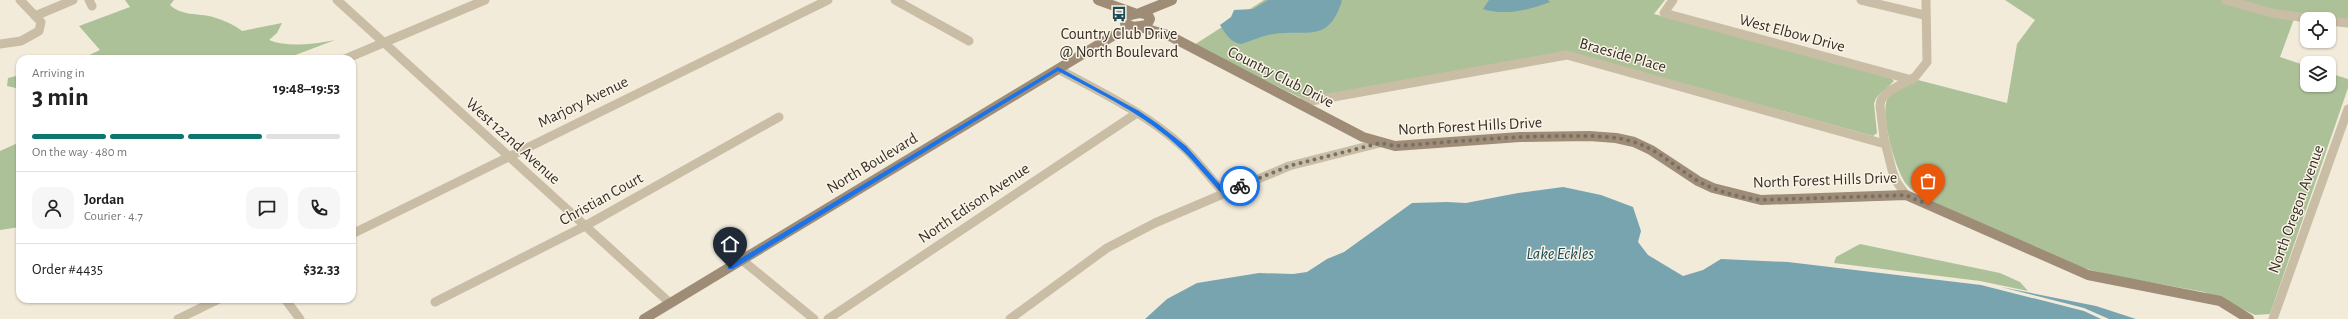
<!DOCTYPE html>
<html lang="en">
<head>
<meta charset="utf-8">
<style>
	body { margin:0; font-family:"Alegreya Sans",sans-serif; background:#f6f6f6; color:#222; height:100vh; display:flex; flex-direction:column; font-size:15px; white-space:nowrap }
	* { box-sizing:border-box; margin:0 }
	p { font-size:13px; color:#767676 }
	.icon { flex:none; width:22px; height:22px; fill:none; stroke:currentColor; stroke-width:2; stroke-linecap:round; stroke-linejoin:round }
	.map { position:relative; flex:1; overflow:hidden }
	.panel { position:absolute; left:16px; top:55px; width:340px; height:248px; display:flex; flex-direction:column; background:#fff; border-radius:12px; box-shadow:0 1px 3px #0004 }
	.panel>* { flex:none }
	.buttons { position:absolute; left:2300px; top:12px; display:grid; gap:8px }
	.buttons a { display:grid; place-items:center; width:36px; height:36px; border-radius:8px; background:#fff; box-shadow:0 1px 3px #0004; font-size:20px }
	.pin { position:absolute; display:grid; place-items:center; width:34px; height:34px; color:#fff; margin:-41px -17px; border-radius:50% 50% 50% 0; rotate:-45deg; box-shadow:0 0 4px #0007 }
	.pin .icon { rotate:45deg }
	.courier { position:absolute; display:grid; place-items:center; width:40px; height:40px; margin:-20px; border:3px solid #1a73e8; border-radius:50%; background:#fff; color:#222; box-shadow:0 1px 5px #0007 }
	.head em { font-style:normal; font-weight:700 }
	.head div { display:flex; flex-direction:column-reverse }
	.head { display:flex; align-items:center; justify-content:space-between; height:68px; padding:0 16px }
	h1 { font-size:26px; font-weight:700; line-height:30px }
	.bar { display:grid; grid-template-columns:repeat(4,1fr); gap:6px 4px; align-content:center; height:48px; padding:0 16px }
	.bar i { height:5px; border-radius:3px; background:#e0e0e0 }
	.bar .selected { background:#0f766e }
	.bar p { grid-column:span 4 }
	.line { display:flex; align-items:center; gap:10px; padding:0 16px; border-top:1px solid #e0e0e0 }
	.line div { flex:1 }
	.round { display:grid; place-items:center; flex:none; width:42px; height:42px; border-radius:12px; background:#f6f6f6 }
	.map>svg:first-child { display:block }
</style>
</head>
<body>
<div class="map">
<svg width="2348" height="319" viewBox="0 0 2348 319">
	<rect width="100%" height="100%" fill="#f2ebda"/>
	<!-- green -->
	<path fill="#adc199" d="M125 0H174L170 5C181 16 198 13 213 17 223 20 233 24 242 31L282 23 277 33 269 40C289 48 314 44 335 40L285 59H81L100 50 79 26 130 7Z
		M1264 0H1665L1654 14 1886 74 1894 81 1876 98 1874 104 1877 133 1873 136 1579 55 1303 99 1194 45Z
		M2005 0H2223L2294 19 2280 57 2307 66V85H2329V73L2348 79V88L2270 314 2255 315 2204 292 2110 275 2083 268 1922 197C1917 193 1911 190 1907 185 1896 172 1880 116 1887 100 1891 91 1909 85 1918 80L2007 103 2017 44 2035 20Z
		M2233 0H2348V20L2282 13Z
		M20 75V89L7 86 8 78Z
		M20 142V227L0 230V151Z
		M1860 244 2000 273 2020 282 2028 291 1980 281 1834 263 1836 257Z"/>
	<!-- water -->
	<path fill="#78a4b0" d="M1268 0H1341L1342 1C1328 44 1308 29 1274 34 1263 35 1252 41 1241 44 1231 43 1225 33 1220 25L1231 17 1234 10 1253 9Z
		M1489 0H1548L1550 2C1530 10 1504 16 1483 9Z
		M1563 187 1601 195 1633 207 1641 231 1638 242 1648 255 1683 276 1703 270 1721 259 1788 262 1981 285 2084 311 2101 319H1145L1167 299 1197 283 1259 273 1293 274 1307 272 1327 259 1344 252 1412 203 1447 202 1466 203 1518 193Z
		M2001 287 2096 306 2136 319H2109L2084 308Z"/>
	<g fill="none" stroke-linecap="round" stroke-linejoin="round">
		<!-- street -->
		<path stroke="#cabda5" stroke-width="9" d="M89 0 92 6
			M337 0 670 303
			M895 0 969 41
			M1673 0 1664 13 1912 80
			M1861 0 1924 15
			M2226 0 2272 13 2313 19
			M35 16 73 0
			M2329 21 2348 23
			M0 44 21 41 39 31 41 22 20 0
			M345 59 485 0
			M1058 69C1101 92 1147 114 1183 147 1198 161 1210 178 1224 193
			M1300 103 1567 55 1885 144
			M1906 195 1896 181 1892 170 1884 138 1880 106 1881 100 1889 91 1915 77 1927 62 1926 0
			M352 234 828 0
			M742 260 814 319
			M285 299 300 319
			M435 302 585 226 779 117
			M178 319 219 299
			M828 319 1137 113
			M1010 319 1107 248 1155 223 1289 166 1380 143
			M2273 319 2348 109"/>
		<!-- secondary -->
		<path stroke="#9e8c77" stroke-width="10" d="M1098 0 1134 13
			M1140 13 1148 15 1150 19 1147 25 1133 27 1125 23 1127 16Z
			M1140 13 1172 0
			M1140 27 1168 35 1363 137 1395 146 1520 137 1589 136 1616 138 1634 142 1651 150 1698 181 1713 188 1761 200 1906 195 2088 275 2220 301 2249 319
			M644 319 1116 34 1137 27"/>
	</g>
	<!-- route -->
	<path fill="#1a73e8" d="M1058 67 1139 111 1158 124 1186 146 1225 190 1240 184 1243 186 1242 188 1222 194C1208 179 1196 163 1181 149 1146 115 1100 94 1058 71L733 269H728V266Z"/>
	<g fill="none" stroke-linecap="round" stroke-linejoin="round">
		<!-- done -->
		<path stroke="#787066" stroke-width="4" stroke-dasharray="0 7.2" d="M1240 186 1289 166 1380 143 1395 146C1452 142 1508 136 1565 136 1588 136 1611 135 1634 142 1659 150 1676 168 1698 181 1718 192 1738 197 1761 200L1906 195 1928 205"/>
	</g>
	<!-- icons -->
	<defs>
		<symbol id="bus-bare" viewBox="-9 -9 18 18"><path d="M-5-6H5V4H4V6H2V4H-2V6H-4V4H-5ZM-3.5-4V0h7V-4ZM-3.5 1.2v1.5H-2V1.2ZM2 1.2v1.5H3.5V1.2Z" fill="#1b4a58" stroke="#faf4e6" stroke-width="2.5" paint-order="stroke"/></symbol>
	</defs>
	<g fill-rule="evenodd">
		<use href="#bus-bare" x="1108" y="3" width="22" height="22"/>
	</g>
	<g text-anchor="middle" dominant-baseline="central" stroke-width="3" stroke-linejoin="round" paint-order="stroke">
		<!-- street labels -->
		<g font-size="16" fill="#362e27" stroke="#faf4e6">
			<text transform="translate(1792 33) rotate(15)">West Elbow Drive</text>
			<text transform="translate(1623 55) rotate(16)">Braeside Place</text>
			<text transform="translate(1281 77) rotate(27)">Country Club Drive</text>
			<text transform="translate(583 102) rotate(-26)">Marjory Avenue</text>
			<text transform="translate(1470 126) rotate(-3)">North Forest Hills Drive</text>
			<text transform="translate(513 141) rotate(42)">West 122nd Avenue</text>
			<text transform="translate(872 163) rotate(-31)">North Boulevard</text>
			<text transform="translate(1825 180) rotate(-2)">North Forest Hills Drive</text>
			<text transform="translate(601 199) rotate(-29)">Christian Court</text>
			<text transform="translate(974 203) rotate(-34)">North Edison Avenue</text>
			<text transform="translate(2296 209) rotate(-70)">North Oregon Avenue</text>
		</g>
		<!-- poi labels -->
		<g font-size="16" fill="#362e27" stroke="#faf4e6">
			<text x="1119" y="34">Country Club Drive<tspan x="1119" dy="18">@ North Boulevard</tspan></text>
		</g>
		<!-- water labels -->
		<g font-size="17" font-style="italic" fill="#1b4a58" stroke="#faf4e6">
			<text x="1560" y="253">Lake Eckles</text>
		</g>
	</g>
</svg>
<div class="buttons">
<a><svg class="icon" aria-label="locate" viewBox="0 0 24 24"><circle cx="12" cy="12" r="6"/><path d="M12 2v4M12 18v4M2 12h4M18 12h4"/></svg></a>
<a><svg class="icon" aria-label="layers" viewBox="0 0 24 24"><path d="M12 4l9 5-9 5-9-5zM3 14l9 5 9-5"/></svg></a>
</div>
<div class="pin" style="left:1928px;top:205px;background:#ea580c"><svg class="icon" aria-label="bag" viewBox="0 0 24 24"><path d="M5 8h14l-1 12H6zM9 8a3 3 0 0 1 6 0"/></svg></div>
<div class="pin" style="left:730px;top:268px;background:#1f2937"><svg class="icon" aria-label="home" viewBox="0 0 24 24"><path d="M3 11l9-7 9 7M6 9v11h12V9"/></svg></div>
<div class="courier" style="left:1240px;top:186px"><svg class="icon" aria-label="bike" viewBox="0 0 24 24"><circle cx="6" cy="16" r="4"/><circle cx="18" cy="16" r="4"/><path d="M6 16l4-8h5l3 8M10 8l3 8H6M13 5h3"/></svg></div>
<section class="panel">
<div class="head"><div><h1>3 min</h1><p>Arriving in</p></div><em>19:48–19:53</em></div>
<div class="bar"><i class="selected"></i><i class="selected"></i><i class="selected"></i><i></i><p>On the way · 480 m</p></div>
<div class="line" style="height:72px"><a class="round"><svg class="icon" aria-label="person" viewBox="0 0 24 24"><circle cx="12" cy="8" r="4"/><path d="M4 21q1-7 8-7t8 7"/></svg></a><div><b>Jordan</b><p>Courier · 4.7</p></div><a class="round"><svg class="icon" aria-label="chat" viewBox="0 0 24 24"><path d="M4 5h16v11H9l-5 4z"/></svg></a><a class="round"><svg class="icon" aria-label="phone" viewBox="0 0 24 24"><path d="M5 4h4l2 5-3 2q2 4 5 5l2-3 5 2v4C11 20 4 13 5 4z"/></svg></a></div>
<div class="line" style="height:52px"><div>Order #4435</div><b>$32.33</b></div>
</section>
</div>
</body>
</html>
